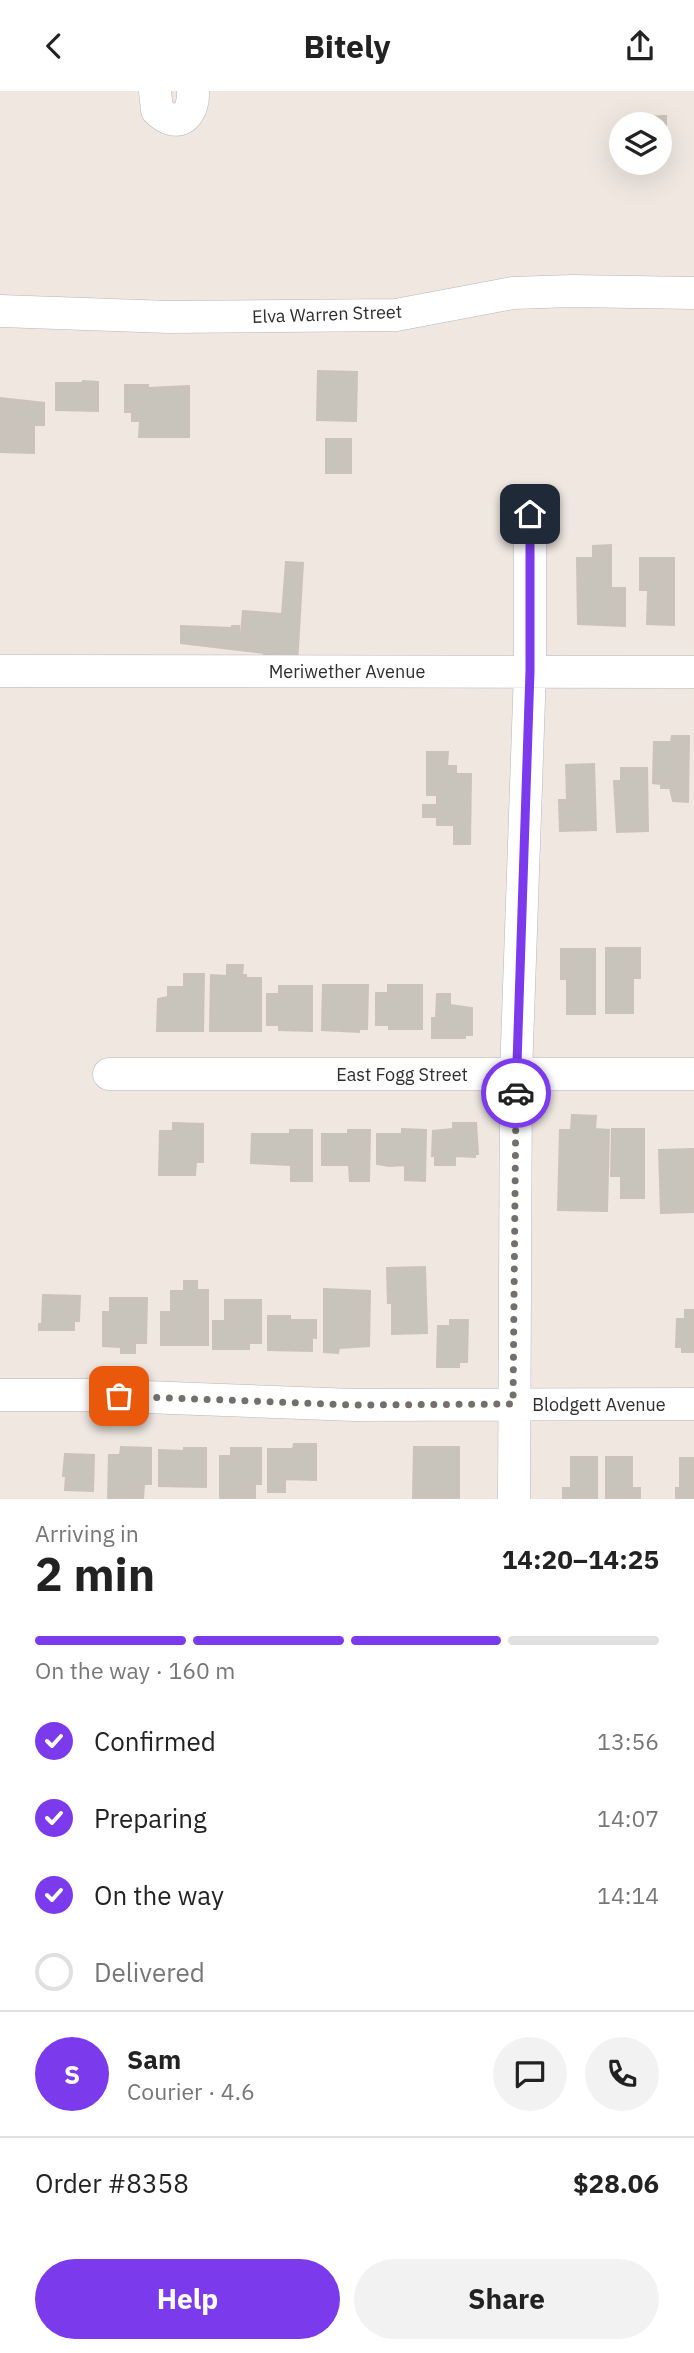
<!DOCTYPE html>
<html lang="en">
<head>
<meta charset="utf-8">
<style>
	body { margin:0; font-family:"IBM Plex Sans",sans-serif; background:#f2f2f2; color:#222; height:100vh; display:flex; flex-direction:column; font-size:26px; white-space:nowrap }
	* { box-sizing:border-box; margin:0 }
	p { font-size:23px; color:#767676 }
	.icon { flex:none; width:38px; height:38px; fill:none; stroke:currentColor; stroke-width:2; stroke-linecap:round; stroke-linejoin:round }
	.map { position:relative; height:1408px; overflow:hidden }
	.drawer { display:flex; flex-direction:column; background:#fff; flex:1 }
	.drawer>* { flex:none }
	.fabs { position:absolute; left:609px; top:21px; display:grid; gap:14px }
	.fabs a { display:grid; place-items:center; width:63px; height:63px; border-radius:50%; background:#fff; box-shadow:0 7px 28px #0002; font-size:35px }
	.pin { position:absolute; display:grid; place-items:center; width:60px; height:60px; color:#fff; margin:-30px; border-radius:14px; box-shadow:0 4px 10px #0006 }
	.courier { position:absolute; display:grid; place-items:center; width:70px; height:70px; margin:-35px; border:5px solid #7c3aed; border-radius:50%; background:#fff; color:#222; box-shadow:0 2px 9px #0007 }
	.headline em { font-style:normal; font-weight:700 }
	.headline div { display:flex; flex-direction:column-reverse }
	.headline { display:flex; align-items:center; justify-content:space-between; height:119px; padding:0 35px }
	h1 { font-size:46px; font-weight:700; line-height:52px }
	.bar { display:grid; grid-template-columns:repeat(4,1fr); gap:10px 7px; align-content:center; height:84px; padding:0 35px }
	.bar i { height:9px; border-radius:5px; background:#e0e0e0 }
	.bar .selected { background:#7c3aed }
	.bar p { grid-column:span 4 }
	.line { display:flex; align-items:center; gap:18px; padding:0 35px; border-top:2px solid #e0e0e0 }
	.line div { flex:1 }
	.round { display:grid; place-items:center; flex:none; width:74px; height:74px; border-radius:37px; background:#f2f2f2 }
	ol { padding:0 35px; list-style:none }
	li { display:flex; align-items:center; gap:21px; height:77px }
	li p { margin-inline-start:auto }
	li .icon { padding:7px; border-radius:50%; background:#7c3aed; color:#fff; stroke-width:4 }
	li:last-child { color:#767676 }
	li i { width:38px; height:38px; border:4px solid #e0e0e0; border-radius:50% }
	.button { display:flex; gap:14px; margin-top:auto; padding:14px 35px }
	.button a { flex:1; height:80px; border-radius:42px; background:#7c3aed; color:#fff; font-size:28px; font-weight:700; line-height:80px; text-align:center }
	.button a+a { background:#f2f2f2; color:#222 }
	header { display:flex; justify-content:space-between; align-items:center; height:91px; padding:0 35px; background:#fff; font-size:32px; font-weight:700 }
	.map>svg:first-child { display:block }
</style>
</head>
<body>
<header><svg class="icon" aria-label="back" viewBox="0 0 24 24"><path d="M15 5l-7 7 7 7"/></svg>Bitely<svg class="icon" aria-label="share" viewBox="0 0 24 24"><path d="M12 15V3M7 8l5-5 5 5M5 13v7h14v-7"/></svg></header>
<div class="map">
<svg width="694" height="1408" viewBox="0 0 694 1408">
	<rect width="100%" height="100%" fill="#efe7e0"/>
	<!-- building -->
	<path fill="#c8c3bb" stroke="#cbc3b9" stroke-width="2" d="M666 25V52H660V33H638V26Z
		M318 280 357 281 356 330 317 329Z
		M83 290 98 291V320L56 319V292H83Z
		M125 294H148V297L189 295V346H139L140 330H132V321H125Z
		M0 307 44 312V334H34V362L0 361Z
		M326 348H351V382H326Z
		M611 454V497H625V535L578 533 577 467H593V455Z
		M640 467H674V534L647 533 648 499H640Z
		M286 471 303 472 297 574 263 572 264 562 181 552V535L232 537V535H239V541L241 542 243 520 282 523Z
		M672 645H689L688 711 673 710 670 697H661V693L653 692 654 651H671Z
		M427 661H448L447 675H456V683H471L470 753H454V734H437V726H423V714H437V704H427Z
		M594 673 596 739 560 740 559 709H567L566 674Z
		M621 677H647L648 740 617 741 614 690H621Z
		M606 857H640V887H633V922H606Z
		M561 858H595V923H567V888H561Z
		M227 874H243L242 884H246V887H261V940H210L211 884 227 885Z
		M184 883H204L203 940H157L158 908 168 906V896H184Z
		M323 894H368L367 938H359V941L322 939Z
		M388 894H422V938H389V934H376V902H388Z
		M279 895H312V940L279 939V934H267V903H279Z
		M437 903H450V914L472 917V944H465V947H432V927H436Z
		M572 1024 596 1025 595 1038 609 1039 607 1120 558 1119 560 1039H571Z
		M173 1032 203 1033V1071H196L195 1084H159L160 1040H173Z
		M453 1032H476L478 1063H475V1066L455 1065V1074H435V1065H432L433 1040 453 1038Z
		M402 1038 426 1039 425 1090 405 1089V1074L389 1075 377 1073V1043H402Z
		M612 1038H644V1107H621V1085H611Z
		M290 1039H312V1090H291V1074L251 1072 252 1043H290Z
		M348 1039H370L369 1090H350L349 1074H322V1043H348Z
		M693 1058 694 1121 661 1122 659 1059Z
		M425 1176 427 1242 392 1243V1212H388L387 1177Z
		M184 1190H197V1199H208V1254H161V1221H171V1200H184Z
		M324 1198 370 1200 369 1255 339 1257 338 1262 324 1261Z
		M43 1204 80 1205 79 1230H74V1239H39V1233H42Z
		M110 1207H147L146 1252H135V1262H121V1256L103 1255V1221H110Z
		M225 1209H261V1252H249V1258H213V1230H225Z
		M685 1219H694V1261H682V1256H676L677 1228H685Z
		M268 1225H290V1229H316V1247L312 1246V1260L268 1259Z
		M450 1229H468L467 1271H459V1276H437L438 1235H450Z
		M294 1353H316V1389L285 1388V1401H268V1358H293Z
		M121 1356 151 1357V1393H144L143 1408 108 1407 109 1364H120Z
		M414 1356H459V1408H413Z
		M184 1357H206V1396L159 1395V1359L184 1360Z
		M231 1357H261V1393H255V1408H220V1365H231Z
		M65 1363 94 1364 93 1400 65 1399 66 1385H63Z
		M571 1366H597V1408H563V1397H571Z
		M606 1366H632V1397H640V1408H606Z
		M680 1367H694V1408H676V1397H680Z"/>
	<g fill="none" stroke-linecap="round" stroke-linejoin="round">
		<defs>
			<path id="minor" d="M155 0 157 19C177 39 194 26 193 0
				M0 220 169 226 396 224 513 202 572 200 694 202
				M0 580 694 581
				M109 983H694
				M0 1304H93L354 1314 694 1313
				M514 1408 516 983 530 580V423"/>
		</defs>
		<!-- minor casing -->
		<use href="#minor" stroke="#b4b7c1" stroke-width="33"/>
		<!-- minor -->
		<use href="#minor" stroke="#fff" stroke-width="32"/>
	</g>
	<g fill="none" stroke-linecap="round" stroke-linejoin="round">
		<!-- done -->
		<path stroke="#726f6c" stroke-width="7" stroke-dasharray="0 12.6" d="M119 1305 354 1314 513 1313 516 1002"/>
		<!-- route -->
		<path stroke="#7c3aed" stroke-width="9" d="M516 1002 530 580V423"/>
	</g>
	<g text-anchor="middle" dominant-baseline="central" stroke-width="6" stroke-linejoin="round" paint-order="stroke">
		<!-- street labels -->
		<g font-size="18" fill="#2e2e2e" stroke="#fff">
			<text transform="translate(327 223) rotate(-2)">Elva Warren Street</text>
			<text x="347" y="580">Meriwether Avenue</text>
			<text x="402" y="983">East Fogg Street</text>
			<text x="599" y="1313">Blodgett Avenue</text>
		</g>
	</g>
</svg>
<div class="fabs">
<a><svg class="icon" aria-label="layers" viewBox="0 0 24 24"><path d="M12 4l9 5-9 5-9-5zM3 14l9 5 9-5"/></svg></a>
</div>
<div class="pin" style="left:119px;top:1305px;background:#ea580c"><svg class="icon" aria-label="bag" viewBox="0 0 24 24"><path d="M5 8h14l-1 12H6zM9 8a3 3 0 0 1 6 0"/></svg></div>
<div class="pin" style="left:530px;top:423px;background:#1f2937"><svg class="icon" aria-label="home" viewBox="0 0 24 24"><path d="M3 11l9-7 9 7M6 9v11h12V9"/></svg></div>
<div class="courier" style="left:516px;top:1002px"><svg class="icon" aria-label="car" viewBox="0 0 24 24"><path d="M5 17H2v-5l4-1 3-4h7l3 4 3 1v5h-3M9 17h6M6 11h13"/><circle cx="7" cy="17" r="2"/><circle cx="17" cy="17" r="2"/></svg></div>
</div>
<section class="drawer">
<div class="headline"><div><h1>2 min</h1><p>Arriving in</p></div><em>14:20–14:25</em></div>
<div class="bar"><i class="selected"></i><i class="selected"></i><i class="selected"></i><i></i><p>On the way · 160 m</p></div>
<ol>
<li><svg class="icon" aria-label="check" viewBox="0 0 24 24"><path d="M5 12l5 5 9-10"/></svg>Confirmed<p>13:56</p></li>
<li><svg class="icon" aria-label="check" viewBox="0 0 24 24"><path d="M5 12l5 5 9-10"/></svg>Preparing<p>14:07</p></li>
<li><svg class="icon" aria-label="check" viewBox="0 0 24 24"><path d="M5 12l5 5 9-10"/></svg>On the way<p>14:14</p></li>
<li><i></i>Delivered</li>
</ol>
<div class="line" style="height:126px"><b class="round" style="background:#7c3aed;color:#fff">S</b><div><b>Sam</b><p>Courier · 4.6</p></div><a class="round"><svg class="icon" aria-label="chat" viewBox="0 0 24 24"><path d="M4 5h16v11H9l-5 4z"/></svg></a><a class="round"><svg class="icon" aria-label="phone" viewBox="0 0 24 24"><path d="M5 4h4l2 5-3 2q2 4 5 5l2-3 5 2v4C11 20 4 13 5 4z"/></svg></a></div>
<div class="line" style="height:91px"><div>Order #8358</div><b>$28.06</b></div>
<div class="button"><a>Help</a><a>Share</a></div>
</section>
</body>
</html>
